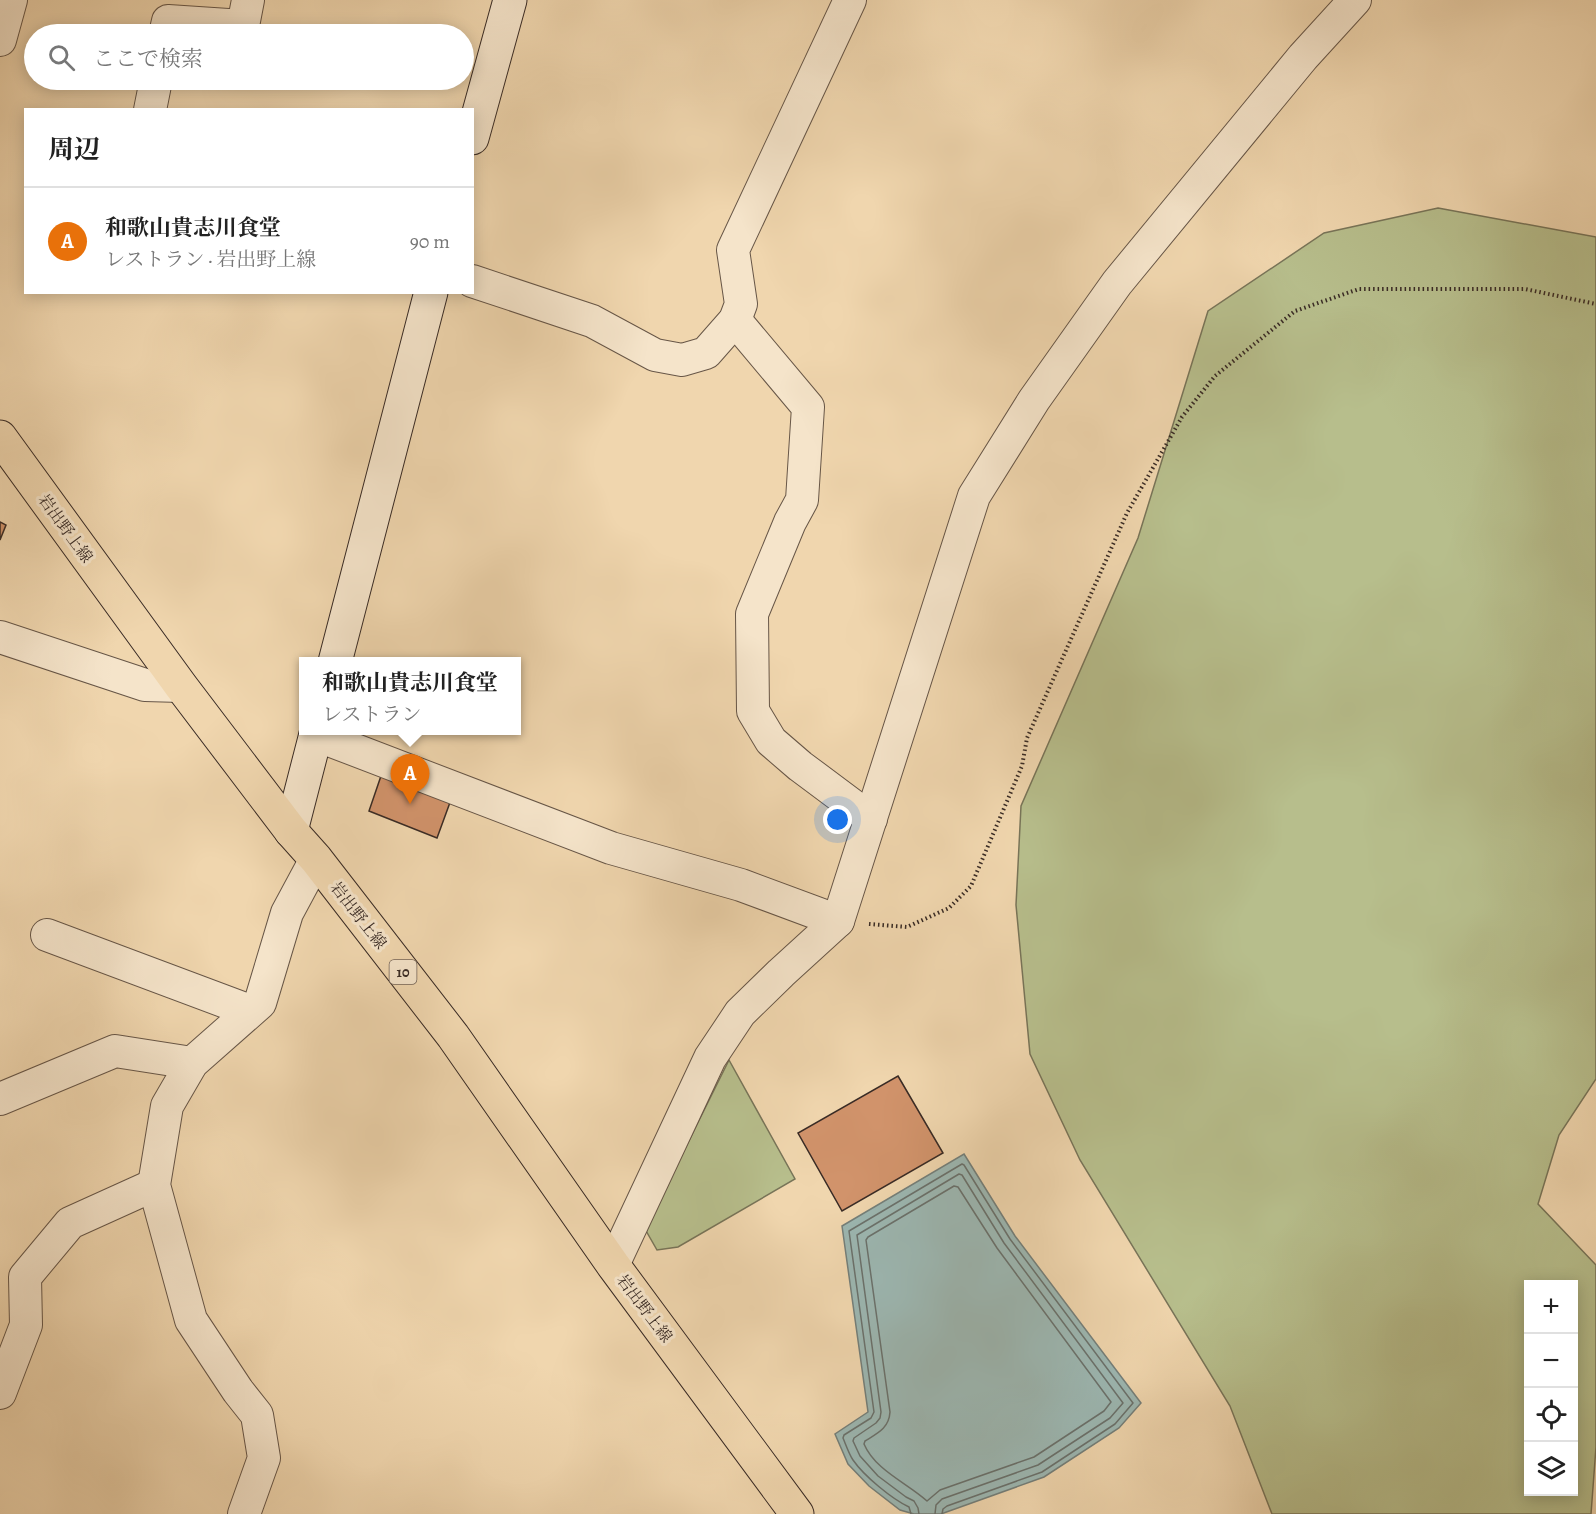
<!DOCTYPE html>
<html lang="ja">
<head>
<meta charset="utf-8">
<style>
	:root { --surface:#fff; --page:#f2f2f2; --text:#222; --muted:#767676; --line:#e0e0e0; --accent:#8f2418 }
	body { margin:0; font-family:Alegreya,"Noto Serif JP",serif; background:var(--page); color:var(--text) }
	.controls { position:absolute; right:18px; bottom:18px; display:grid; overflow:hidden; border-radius:0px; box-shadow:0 3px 15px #0003 }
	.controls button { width:54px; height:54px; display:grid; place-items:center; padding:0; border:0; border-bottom:2px solid var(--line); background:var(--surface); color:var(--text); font:30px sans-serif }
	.you { position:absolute; left:838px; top:820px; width:21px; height:21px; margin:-15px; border:4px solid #fff; border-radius:50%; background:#1a73e8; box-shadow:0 0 0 9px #1a73e833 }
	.badge { display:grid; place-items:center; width:39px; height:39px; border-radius:50%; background:var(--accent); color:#fff; font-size:20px; font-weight:700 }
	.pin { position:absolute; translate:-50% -50px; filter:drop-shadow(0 2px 3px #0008) }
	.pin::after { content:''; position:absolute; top:32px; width:21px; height:18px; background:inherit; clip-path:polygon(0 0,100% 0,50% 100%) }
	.popup { position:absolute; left:299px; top:657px; width:222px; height:78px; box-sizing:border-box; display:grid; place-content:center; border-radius:0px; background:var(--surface); filter:drop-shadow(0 2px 4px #0005); font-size:20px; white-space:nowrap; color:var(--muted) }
	.popup b { font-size:22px; color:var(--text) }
	.popup::after { content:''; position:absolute; left:50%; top:100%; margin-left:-12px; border:12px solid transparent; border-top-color:var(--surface) }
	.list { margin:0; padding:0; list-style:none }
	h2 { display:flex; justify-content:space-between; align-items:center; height:78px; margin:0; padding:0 24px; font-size:26px }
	h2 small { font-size:20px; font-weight:400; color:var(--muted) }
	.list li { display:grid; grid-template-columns:39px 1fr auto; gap:18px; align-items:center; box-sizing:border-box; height:108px; padding:0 24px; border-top:2px solid var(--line) }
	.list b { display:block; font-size:22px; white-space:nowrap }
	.list p { margin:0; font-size:20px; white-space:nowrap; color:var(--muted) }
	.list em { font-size:20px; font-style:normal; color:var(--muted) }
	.icon { flex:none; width:33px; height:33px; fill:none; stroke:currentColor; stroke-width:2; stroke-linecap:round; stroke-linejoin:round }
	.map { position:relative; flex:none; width:1596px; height:1514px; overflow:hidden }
	.search { position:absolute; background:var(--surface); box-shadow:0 3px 15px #0003; left:24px; top:24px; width:450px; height:66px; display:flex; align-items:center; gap:15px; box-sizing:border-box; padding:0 21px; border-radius:33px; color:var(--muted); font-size:22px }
	.panel { position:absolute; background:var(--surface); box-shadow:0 3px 15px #0003; left:24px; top:108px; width:450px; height:186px; border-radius:0px }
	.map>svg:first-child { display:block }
</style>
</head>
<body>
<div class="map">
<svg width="1596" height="1514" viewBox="0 0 1596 1514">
	<rect width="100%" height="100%" fill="#f0d6ae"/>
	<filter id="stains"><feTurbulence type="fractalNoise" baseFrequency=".00333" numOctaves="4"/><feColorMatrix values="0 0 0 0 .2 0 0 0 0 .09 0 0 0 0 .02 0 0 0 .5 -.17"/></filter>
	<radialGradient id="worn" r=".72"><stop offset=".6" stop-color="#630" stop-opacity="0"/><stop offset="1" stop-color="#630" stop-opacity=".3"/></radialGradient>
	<!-- green -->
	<g fill="#b7be8c" stroke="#787458" stroke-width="1.5" fill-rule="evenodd">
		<path d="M1438,208L1596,237V1079L1559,1135L1538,1204L1596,1265V1447L1591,1514H1272L1230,1406L1080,1160L1030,1054L1016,905L1021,806L1138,538L1208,311L1324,233ZM1528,1284H1574V1492H1528Z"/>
		<polygon points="729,1060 795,1179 678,1247 657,1250 645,1229"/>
	</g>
	<!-- water -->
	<polygon fill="#9cb7b2" stroke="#747f7a" stroke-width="1.5" points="964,1154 1015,1236 1141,1403 1119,1428 1044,1477 941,1514 914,1514 900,1510 869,1486 848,1464 835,1434 868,1412 842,1226"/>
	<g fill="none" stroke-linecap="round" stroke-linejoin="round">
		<!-- shore -->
		<g stroke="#6a716c" stroke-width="1.5">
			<path d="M954,1186L958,1187L997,1248L1111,1402L1104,1411L1034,1457L940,1490L927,1501C907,1483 875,1470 864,1444L865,1441C878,1433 889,1428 890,1412L866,1240L868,1237Z"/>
			<path d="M911,1514L909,1507C892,1499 864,1476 853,1460C849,1454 846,1445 843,1438L844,1435L871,1418L874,1412L849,1231L962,1164L964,1165L1010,1239L1133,1403L1115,1424L1042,1472L947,1506L943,1509L942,1514"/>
			<polyline points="919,1514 918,1508 914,1501 906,1497 878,1476 860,1456 853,1441 854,1438 876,1423 880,1418 881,1412 857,1235 959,1174 962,1175 1004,1243 1123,1403 1110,1418 1038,1465 942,1499 936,1505 935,1514"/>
		</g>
	</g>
	<!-- building -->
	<g fill="#d1936b" stroke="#392b25" stroke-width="1.5">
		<polygon points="0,522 6,525 0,540"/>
		<polygon points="382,773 452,797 437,838 369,811"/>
		<polygon points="898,1076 943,1153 842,1211 798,1133"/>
	</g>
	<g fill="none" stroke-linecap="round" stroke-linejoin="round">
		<defs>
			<g id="street">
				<polyline points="165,34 168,21 243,26 248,0"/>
				<polyline points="0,40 11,0"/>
				<polyline points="150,110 156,80"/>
				<polyline points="472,281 592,321 655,355 682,360 706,353 735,320 741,304 733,250 850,0"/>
				<polyline points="735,320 808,407 802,500 790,522 752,614 753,711 771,741 800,766 871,819"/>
				<polyline points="0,637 145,685 181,686"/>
				<polyline points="316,735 611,848 741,885 838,921"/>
				<polyline points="47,935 250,1011"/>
				<polyline points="0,1099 115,1051 192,1063"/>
				<polyline points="613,1265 710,1058 740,1013 781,973 838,921 974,496 1034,400 1117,283 1303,57 1355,0"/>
				<polyline points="0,1393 26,1325 25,1277 70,1223 154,1185"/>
				<polyline points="244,1514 264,1458 257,1415 238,1391 191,1320 154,1185 167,1106 192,1063 260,1003 287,913 316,859"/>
			</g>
			<g id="secondary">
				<polyline points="472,138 510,0"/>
				<polyline points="335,662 431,292"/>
				<polyline points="291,831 317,730"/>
			</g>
			<polyline id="primary" points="0,437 181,686 291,831 316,859 453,1036 613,1265 797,1514"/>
		</defs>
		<!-- street casing -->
		<use href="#street" stroke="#675647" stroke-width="34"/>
		<!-- secondary casing -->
		<use href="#secondary" stroke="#392b25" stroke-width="35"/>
		<!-- primary casing -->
		<use href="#primary" stroke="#392b25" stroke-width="35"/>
		<!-- path -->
		<polyline stroke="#392b25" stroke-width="4" stroke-dasharray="1.5 3" stroke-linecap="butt" points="869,924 907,927 949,908 971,886 1022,766 1027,738 1127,513 1182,417 1215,376 1295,311 1359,289 1525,289 1596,304"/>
		<!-- street -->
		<use href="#street" stroke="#f5e4ca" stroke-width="32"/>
		<!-- secondary -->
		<use href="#secondary" stroke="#f5e4ca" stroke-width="33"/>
		<!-- primary -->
		<use href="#primary" stroke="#f0d6ae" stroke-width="33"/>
	</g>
	<g text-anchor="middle" stroke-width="6" stroke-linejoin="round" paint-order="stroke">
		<!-- shield labels -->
		<rect fill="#f5e4ca" stroke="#716256" stroke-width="1.5" x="389.5" y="960" width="27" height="24" rx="4.5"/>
		<g font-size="15" font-weight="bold" fill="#392b25">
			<text x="403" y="977">10</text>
		</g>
		<!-- street labels -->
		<g font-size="16" fill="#392b25" stroke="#f5e4ca">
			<text transform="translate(66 528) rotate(54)" y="6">岩出野上線</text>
			<text transform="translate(359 915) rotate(52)" y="6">岩出野上線</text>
			<text transform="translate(645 1308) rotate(53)" y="6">岩出野上線</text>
		</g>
	</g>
	<rect width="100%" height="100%" filter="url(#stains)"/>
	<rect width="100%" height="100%" fill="url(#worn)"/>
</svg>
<div class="controls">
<button>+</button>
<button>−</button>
<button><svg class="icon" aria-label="locate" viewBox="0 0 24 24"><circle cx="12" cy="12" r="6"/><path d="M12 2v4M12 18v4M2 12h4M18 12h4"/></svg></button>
<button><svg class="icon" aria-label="layers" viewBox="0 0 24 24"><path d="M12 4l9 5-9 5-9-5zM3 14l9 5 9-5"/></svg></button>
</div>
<div class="you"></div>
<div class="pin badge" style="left:410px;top:804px;background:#e8710a">A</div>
<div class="popup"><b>和歌山貴志川食堂</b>レストラン</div>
<div class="search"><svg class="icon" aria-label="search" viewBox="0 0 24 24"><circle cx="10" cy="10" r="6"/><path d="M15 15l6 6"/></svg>ここで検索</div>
<section class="panel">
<h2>周辺<small></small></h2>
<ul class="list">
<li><span class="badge" style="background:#e8710a">A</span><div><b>和歌山貴志川食堂</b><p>レストラン · 岩出野上線</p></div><em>90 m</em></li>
</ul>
</section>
</div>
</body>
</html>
